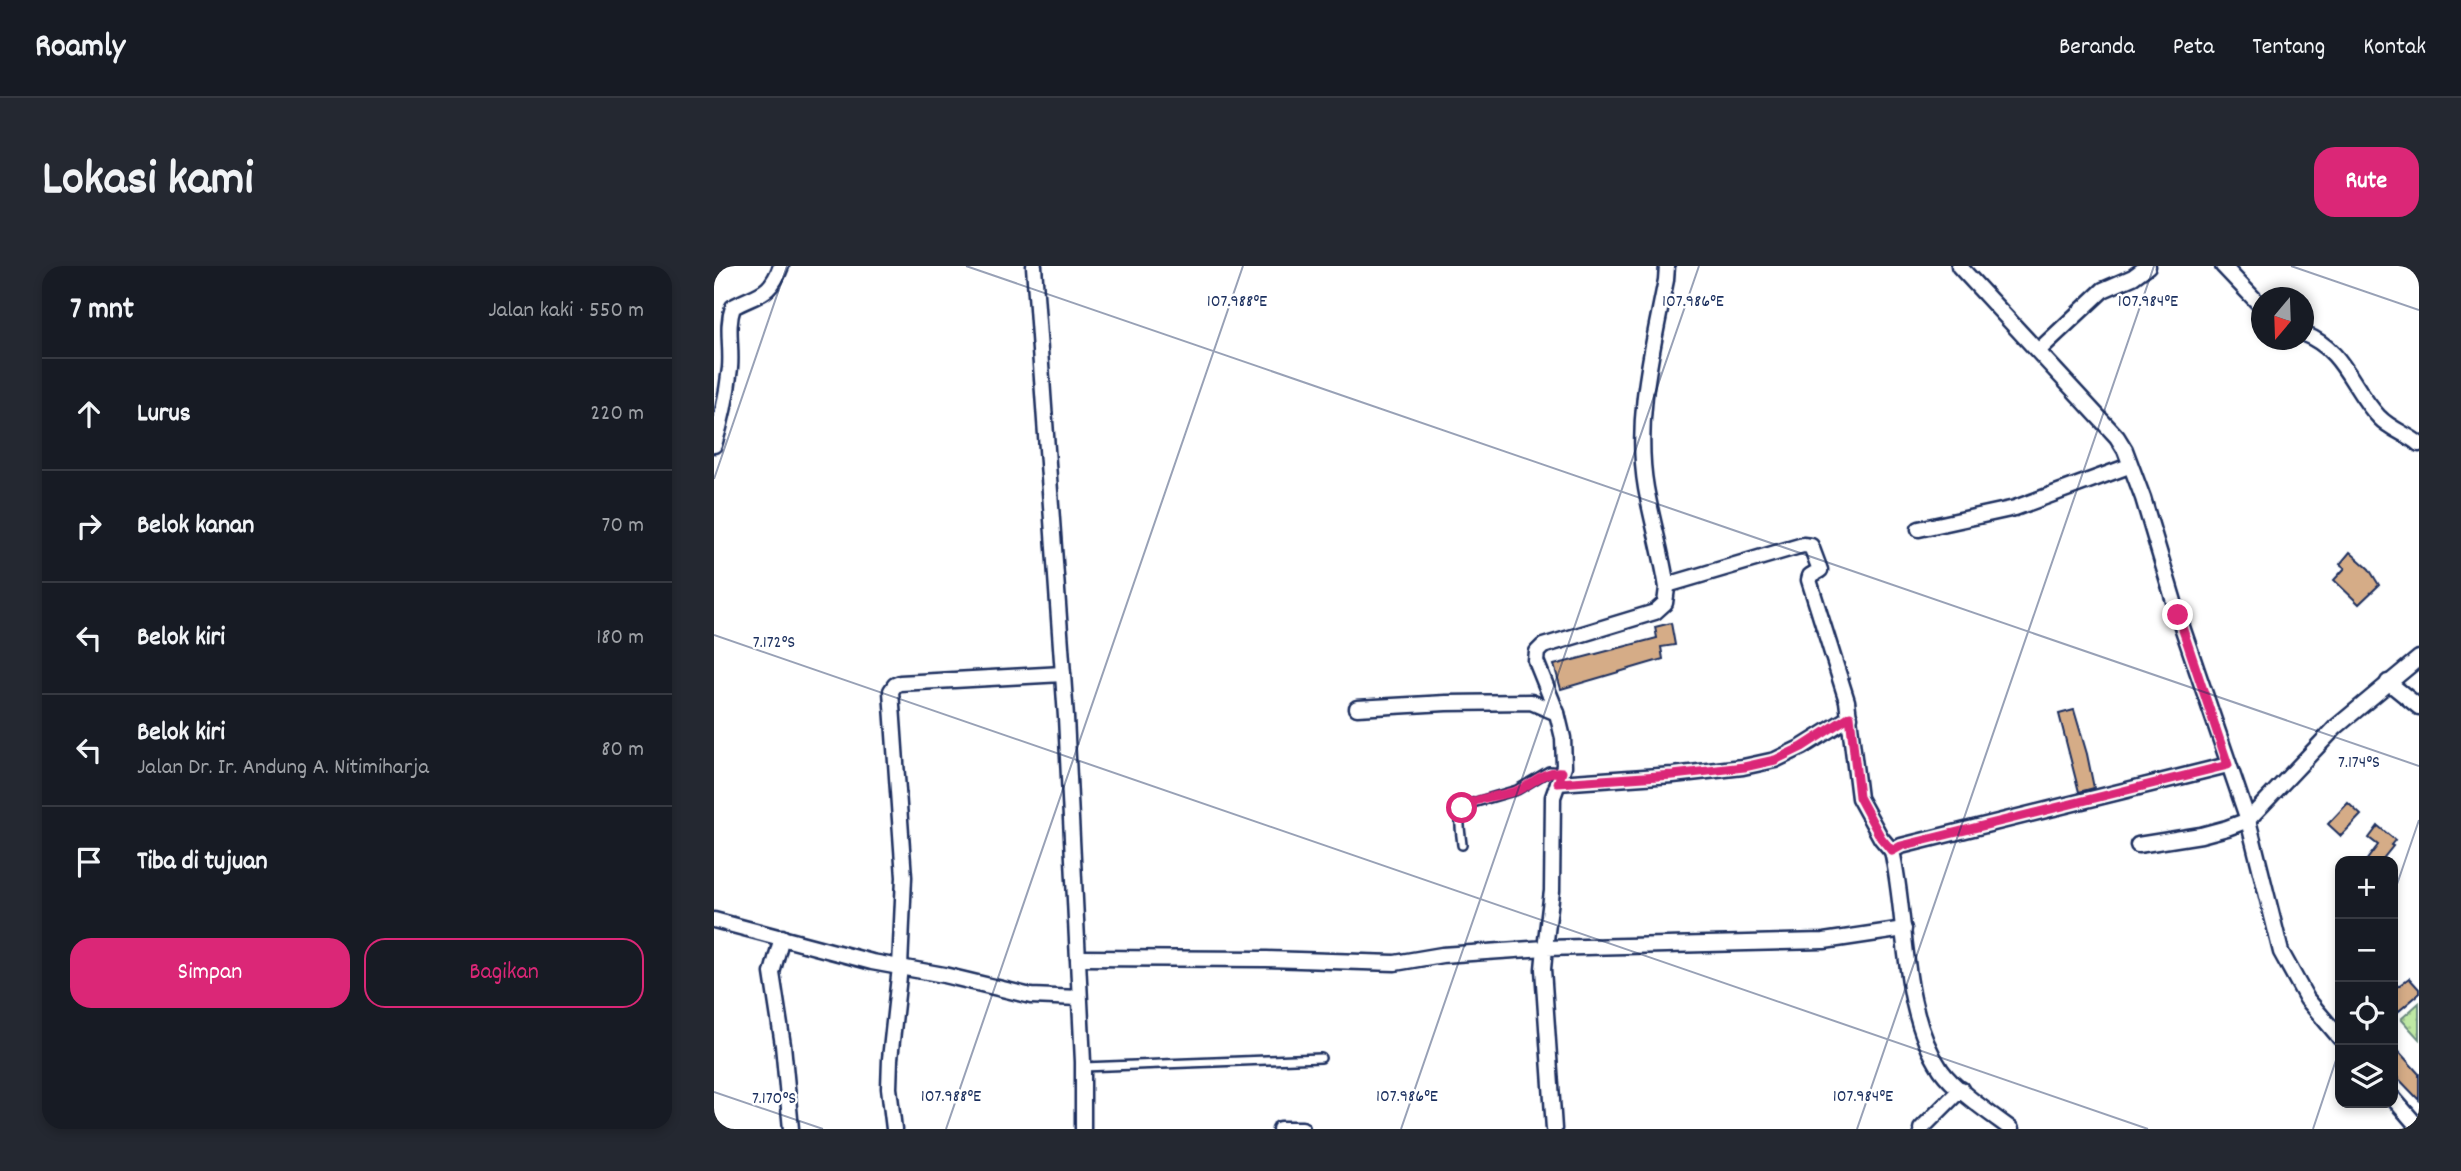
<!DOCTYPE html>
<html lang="id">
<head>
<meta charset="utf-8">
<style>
	:root { --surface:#171b24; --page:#242831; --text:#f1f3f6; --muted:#9ea1a6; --line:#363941; --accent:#db2777 }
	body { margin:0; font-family:Dekko,sans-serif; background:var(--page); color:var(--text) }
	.controls { position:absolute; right:21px; bottom:21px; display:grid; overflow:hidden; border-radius:14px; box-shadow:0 4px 10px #0003 }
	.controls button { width:63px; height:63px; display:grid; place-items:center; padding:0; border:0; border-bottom:2px solid var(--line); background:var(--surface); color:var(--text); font:35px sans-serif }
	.compass { position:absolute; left:1537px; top:21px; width:63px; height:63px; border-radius:50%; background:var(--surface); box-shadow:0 4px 10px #0003; rotate:199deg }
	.stop { position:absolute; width:21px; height:21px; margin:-16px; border:5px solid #db2777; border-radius:50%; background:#fff }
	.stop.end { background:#db2777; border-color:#fff; box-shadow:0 2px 7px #0008 }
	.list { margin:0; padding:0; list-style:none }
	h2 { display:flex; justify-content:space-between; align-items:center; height:91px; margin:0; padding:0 28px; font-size:30px }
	h2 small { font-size:23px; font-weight:400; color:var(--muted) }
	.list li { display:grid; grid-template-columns:46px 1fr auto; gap:21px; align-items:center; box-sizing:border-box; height:112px; padding:0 28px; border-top:2px solid var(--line) }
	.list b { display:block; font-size:26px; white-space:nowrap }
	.list p { margin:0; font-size:23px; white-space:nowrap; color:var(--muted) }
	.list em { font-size:23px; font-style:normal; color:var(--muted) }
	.actions { display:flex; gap:14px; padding:21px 28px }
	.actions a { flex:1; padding:16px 0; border:2px solid var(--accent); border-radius:21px; text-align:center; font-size:24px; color:var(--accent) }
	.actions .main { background:var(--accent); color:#fff }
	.icon { flex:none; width:38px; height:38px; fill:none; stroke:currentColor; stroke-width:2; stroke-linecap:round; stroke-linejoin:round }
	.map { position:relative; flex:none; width:1705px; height:863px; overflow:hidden; border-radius:21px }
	header { display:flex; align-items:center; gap:42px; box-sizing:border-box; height:98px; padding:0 35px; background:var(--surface); border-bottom:2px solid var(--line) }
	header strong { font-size:33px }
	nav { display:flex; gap:38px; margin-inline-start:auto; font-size:24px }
	.intro { display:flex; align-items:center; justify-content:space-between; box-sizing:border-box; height:168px; padding:0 42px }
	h1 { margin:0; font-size:49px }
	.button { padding:18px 32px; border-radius:21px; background:var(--accent); color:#fff; font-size:24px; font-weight:700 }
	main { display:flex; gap:42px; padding:0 42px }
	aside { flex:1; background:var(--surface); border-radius:21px; box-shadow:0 4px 10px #0003 }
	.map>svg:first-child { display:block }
</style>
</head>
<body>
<header>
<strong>Roamly</strong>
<nav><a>Beranda</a><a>Peta</a><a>Tentang</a><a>Kontak</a></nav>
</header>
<div class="intro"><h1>Lokasi kami</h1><a class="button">Rute</a></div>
<main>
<aside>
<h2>7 mnt<small>Jalan kaki · 550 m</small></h2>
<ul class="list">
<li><svg class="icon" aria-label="ahead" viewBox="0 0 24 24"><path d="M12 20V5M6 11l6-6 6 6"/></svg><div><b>Lurus</b></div><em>220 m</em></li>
<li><svg class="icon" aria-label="right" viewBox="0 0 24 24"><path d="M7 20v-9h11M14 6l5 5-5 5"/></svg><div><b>Belok kanan</b></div><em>70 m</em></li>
<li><svg class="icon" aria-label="left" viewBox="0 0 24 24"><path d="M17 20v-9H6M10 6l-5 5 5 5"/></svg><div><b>Belok kiri</b></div><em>180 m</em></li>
<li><svg class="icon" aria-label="left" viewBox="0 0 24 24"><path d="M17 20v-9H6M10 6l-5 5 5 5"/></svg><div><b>Belok kiri</b><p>Jalan Dr. Ir. Andung A. Nitimiharja</p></div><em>80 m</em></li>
<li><svg class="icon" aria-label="arrive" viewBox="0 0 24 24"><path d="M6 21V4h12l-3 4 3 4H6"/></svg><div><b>Tiba di tujuan</b></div></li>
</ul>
<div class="actions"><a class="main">Simpan</a><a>Bagikan</a></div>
</aside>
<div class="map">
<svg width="1705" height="863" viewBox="0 0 1705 863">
	<defs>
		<pattern id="grass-dots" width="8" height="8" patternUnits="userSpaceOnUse" patternTransform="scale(1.75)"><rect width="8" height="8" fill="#bee8a4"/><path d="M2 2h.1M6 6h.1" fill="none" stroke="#a3c790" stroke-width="1.8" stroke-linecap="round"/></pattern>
	</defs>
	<rect width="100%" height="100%" fill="#fff"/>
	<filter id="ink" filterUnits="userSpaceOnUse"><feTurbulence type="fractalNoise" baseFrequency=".0143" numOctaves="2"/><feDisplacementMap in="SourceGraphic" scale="14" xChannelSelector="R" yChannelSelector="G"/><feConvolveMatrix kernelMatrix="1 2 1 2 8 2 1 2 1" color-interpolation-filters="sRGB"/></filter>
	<g filter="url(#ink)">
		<!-- grass -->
		<polygon fill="url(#grass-dots)" stroke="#6c8c81" stroke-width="2" points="1705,737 1705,773 1687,753"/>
		<!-- building -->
		<g fill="#d5ac87" stroke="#1b2f5e" stroke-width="2">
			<polygon points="1636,286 1655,303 1665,319 1645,338 1620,314 1631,302 1626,298"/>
			<polygon points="957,357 961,379 947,381 949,393 847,423 840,399 943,372 941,361"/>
			<polygon points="1360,444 1373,488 1380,522 1365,526 1345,448"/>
			<polygon points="1634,537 1647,549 1627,570 1614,558"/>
			<polygon points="1664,560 1681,574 1677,579 1679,580 1667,595 1652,595 1664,579 1655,572"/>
			<polygon points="1695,712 1705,723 1705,728 1679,750 1679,724"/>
			<polygon points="1679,779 1705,808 1705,834 1679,807"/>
		</g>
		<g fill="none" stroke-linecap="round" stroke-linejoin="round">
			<defs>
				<g id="lane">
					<path d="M748,579C747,566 742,549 752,539L803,524L835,505L847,506"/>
					<polyline points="369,801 607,792"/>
				</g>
				<g id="street">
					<polyline points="320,0 352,451 369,796 369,863"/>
					<polyline points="1245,0 1403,171 1411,184 1429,232 1464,349 1534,554 1567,686 1593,733 1626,772"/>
					<polyline points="1509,0 1548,41"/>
					<path d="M1590,68C1631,84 1637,122 1665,151C1676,163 1693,168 1705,178"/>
					<polyline points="1324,85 1389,24 1419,11 1434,0"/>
					<path d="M0,179C8,154 13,128 16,102C18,80 12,61 19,41C45,27 56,30 67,0"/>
					<polyline points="1205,263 1301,242 1415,200"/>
					<polyline points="953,319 1089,279 1097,280 1106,304 1096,310 1095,314 1133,435 1145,532 1167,572 1178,585"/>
					<polyline points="1674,416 1705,441"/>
					<polyline points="643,442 732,437 817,436 843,447"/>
					<polyline points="844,517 959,509 1029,501 1061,494 1088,481 1136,451"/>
					<polyline points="1424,579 1487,569 1513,562 1534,554 1622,461 1705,392"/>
					<polyline points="0,654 158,696 230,709 317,730 365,732"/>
					<polyline points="68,671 58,707 69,779 77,863"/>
					<path d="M364,692L553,693L681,697L728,689L831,682L838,625L839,531L850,500L849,472L843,447L822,395L823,386L829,380L941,346L951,337L953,322C948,288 938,255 932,222C920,153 939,81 952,14L953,0"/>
					<polyline points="1679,832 1705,862"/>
					<polyline points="180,863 175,822 176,793 186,701 190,611 177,425 181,419 186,417 349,408"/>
					<polyline points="566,863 588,863"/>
					<polyline points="840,863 829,703 831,682 1110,675 1190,663"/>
					<polyline points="1207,863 1247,823"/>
					<path d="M1297,863C1277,848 1241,824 1227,804C1186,743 1194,655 1178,585L1187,580L1514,499"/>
				</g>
			</defs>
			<!-- lane casing -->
			<use href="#lane" stroke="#1b2f5e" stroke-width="12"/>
			<!-- street casing -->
			<use href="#street" stroke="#1b2f5e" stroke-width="19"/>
			<!-- lane -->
			<use href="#lane" stroke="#fff" stroke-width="7"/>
			<!-- street -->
			<use href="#street" stroke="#fff" stroke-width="14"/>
		</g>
	</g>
	<g fill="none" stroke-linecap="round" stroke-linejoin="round" filter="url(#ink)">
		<!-- route -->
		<path stroke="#db2777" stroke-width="9" d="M748,542C764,530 784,531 802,525C819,518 829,504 848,506L844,517L959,509L1030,501L1061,494L1088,481L1136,450L1145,531L1167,572L1178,585L1187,580L1514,499L1464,349"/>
	</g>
	<!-- ticks -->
	<path fill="none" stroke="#1b2f5e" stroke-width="2" stroke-opacity="0.45" d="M252,0L1705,500M1577,0L1705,44M0,213L73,0M0,369L1434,863M1679,630L1705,554M0,826L109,863M232,863L529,0M687,863L985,0M1143,863L1440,0M1599,863L1626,782"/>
	<g font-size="18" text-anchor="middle" fill="#1b2f5e" stroke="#fff" stroke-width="5" stroke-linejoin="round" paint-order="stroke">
		<text x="523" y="40">107.988°E</text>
		<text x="979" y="40">107.986°E</text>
		<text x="1434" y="40">107.984°E</text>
		<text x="60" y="381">7.172°S</text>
		<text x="1645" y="501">7.174°S</text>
		<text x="237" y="835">107.988°E</text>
		<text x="693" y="835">107.986°E</text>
		<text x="1149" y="835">107.984°E</text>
		<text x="60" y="837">7.170°S</text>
	</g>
</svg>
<div class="controls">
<button>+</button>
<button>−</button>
<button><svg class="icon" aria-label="locate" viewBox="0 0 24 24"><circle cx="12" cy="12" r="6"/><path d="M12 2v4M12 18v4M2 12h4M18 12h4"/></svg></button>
<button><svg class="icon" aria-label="layers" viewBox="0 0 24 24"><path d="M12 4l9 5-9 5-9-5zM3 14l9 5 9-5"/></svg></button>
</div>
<svg class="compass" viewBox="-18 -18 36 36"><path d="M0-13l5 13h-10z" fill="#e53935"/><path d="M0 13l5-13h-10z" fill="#9ea1a6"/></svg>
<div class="stop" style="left:748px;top:542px"></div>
<div class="stop end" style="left:1464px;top:349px"></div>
</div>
</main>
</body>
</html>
